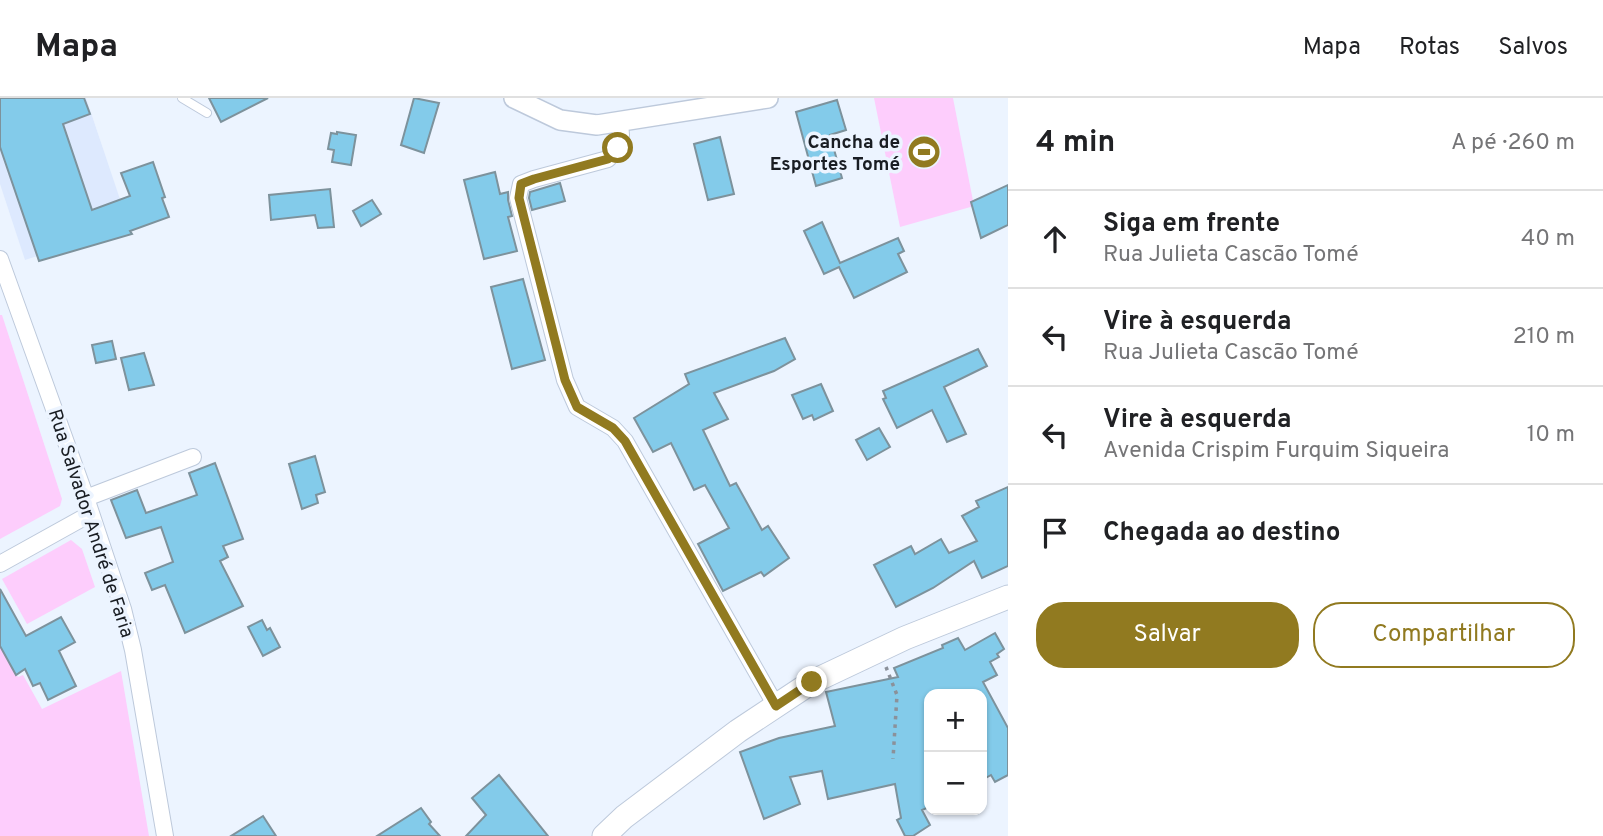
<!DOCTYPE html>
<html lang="pt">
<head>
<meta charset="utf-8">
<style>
	:root { --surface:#fff; --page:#f6f6f6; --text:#202124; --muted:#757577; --line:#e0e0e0; --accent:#917a20 }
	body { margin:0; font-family:Overpass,sans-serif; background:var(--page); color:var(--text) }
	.controls { position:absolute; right:21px; bottom:21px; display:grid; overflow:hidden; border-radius:14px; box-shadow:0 2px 5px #0004 }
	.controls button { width:63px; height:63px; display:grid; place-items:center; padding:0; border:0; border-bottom:2px solid var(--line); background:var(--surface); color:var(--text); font:35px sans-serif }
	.stop { position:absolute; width:21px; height:21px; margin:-16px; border:5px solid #917a20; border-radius:50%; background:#fff }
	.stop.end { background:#917a20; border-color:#fff; box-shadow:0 2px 7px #0008 }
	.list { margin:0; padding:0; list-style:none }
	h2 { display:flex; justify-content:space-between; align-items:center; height:91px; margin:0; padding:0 28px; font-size:30px }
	h2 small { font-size:23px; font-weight:400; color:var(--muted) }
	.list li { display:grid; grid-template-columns:46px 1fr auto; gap:21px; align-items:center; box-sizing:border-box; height:98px; padding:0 28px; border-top:2px solid var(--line) }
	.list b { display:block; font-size:26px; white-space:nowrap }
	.list p { margin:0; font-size:23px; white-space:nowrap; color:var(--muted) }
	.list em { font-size:23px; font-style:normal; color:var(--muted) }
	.actions { display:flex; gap:14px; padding:21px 28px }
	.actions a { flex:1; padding:16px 0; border:2px solid var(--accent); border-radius:28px; text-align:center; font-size:24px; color:var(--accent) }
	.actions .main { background:var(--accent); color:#fff }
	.icon { flex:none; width:38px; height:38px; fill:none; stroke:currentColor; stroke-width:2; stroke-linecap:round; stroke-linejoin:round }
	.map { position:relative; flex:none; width:1008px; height:738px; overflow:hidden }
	header { display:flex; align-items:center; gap:42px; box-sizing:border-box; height:98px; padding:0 35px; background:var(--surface); border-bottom:2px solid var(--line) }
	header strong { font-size:33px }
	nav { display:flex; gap:38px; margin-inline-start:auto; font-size:24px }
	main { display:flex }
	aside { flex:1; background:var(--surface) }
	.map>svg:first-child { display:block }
</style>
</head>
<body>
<header>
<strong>Mapa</strong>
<nav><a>Mapa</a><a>Rotas</a><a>Salvos</a></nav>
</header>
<main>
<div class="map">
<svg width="1008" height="738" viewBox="0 0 1008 738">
	<rect width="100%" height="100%" fill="#ecf4ff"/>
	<!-- built -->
	<polygon fill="#dde9fe" points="68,0 86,0 129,128 25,162 0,86 0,22"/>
	<!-- green -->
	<g fill="#fdcdfc">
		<polygon points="874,0 953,0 974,108 900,129"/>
		<polygon points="0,217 2,217 62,401 60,408 0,441"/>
		<polygon points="71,442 82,451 95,489 27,526 2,481"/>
		<polygon points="0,548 18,579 23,577 42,611 121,573 149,738 0,738"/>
	</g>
	<!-- building -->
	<g fill="#83cbea" stroke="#7d929c" stroke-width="2">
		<polygon points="0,0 84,0 90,16 63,26 92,112 130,98 121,75 153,64 165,99 162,100 169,119 130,133 132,136 39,163 0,49"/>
		<polygon points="209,0 268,0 221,24"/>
		<polygon points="414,0 439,5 424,55 401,47"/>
		<polygon points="837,2 846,32 830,37 842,80 816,88 796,14"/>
		<polygon points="337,34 356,37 351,67 332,64 334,52 328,51 331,35 337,36"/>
		<polygon points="720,39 734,96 708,102 694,46"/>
		<polygon points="495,74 500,96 508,94 508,102 512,118 508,119 517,153 484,161 464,82"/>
		<polygon points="560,85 565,103 532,112 529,100 530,94"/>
		<polygon points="1008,87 1008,127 981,140 971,104"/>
		<polygon points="330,91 334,129 318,130 315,117 271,122 269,97"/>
		<polygon points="372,102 381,116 361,128 353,113"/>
		<polygon points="822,124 840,165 898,140 904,153 898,156 907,174 854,200 839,169 824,176 804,133"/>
		<polygon points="523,181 545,262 512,271 491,189"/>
		<polygon points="785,240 795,261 774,273 714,295 728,321 703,332 730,388 736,385 762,432 768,428 789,460 764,478 761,474 723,493 698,446 729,430 705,387 694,392 671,345 653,354 634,320 689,286 685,276"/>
		<polygon points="112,243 116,261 96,265 92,247"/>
		<polygon points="978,251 987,268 944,289 966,336 947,344 932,312 897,330 883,301 886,300 883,293"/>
		<polygon points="144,255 154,287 129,292 121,260"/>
		<polygon points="821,286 833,313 814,322 812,317 803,321 792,297"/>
		<polygon points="879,330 890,349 867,362 856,342"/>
		<polygon points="315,358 325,394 316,397 318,405 302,411 289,366"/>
		<polygon points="215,365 243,441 223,448 228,459 220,463 243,508 185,535 165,487 152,492 145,475 173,464 161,429 126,440 111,402 137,392 146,415 197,397 189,375"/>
		<polygon points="1008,389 1008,468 982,480 974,463 933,490 896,509 874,467 911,448 915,456 941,441 949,455 977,443 962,418 979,409 976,403"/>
		<polygon points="0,491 26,538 61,519 75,544 59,553 76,588 48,602 40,585 33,588 25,571 16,577 0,548"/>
		<polygon points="262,522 267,532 270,530 280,549 263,558 248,529"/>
		<polygon points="995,535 1004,551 997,556 999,559 990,564 997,577 983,584 1008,630 1008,677 995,684 991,677 982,682 982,596 929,596 929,709 922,712 930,727 913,738 905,738 897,722 901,720 895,686 828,701 822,673 790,679 800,706 764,721 740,654 779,640 835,628 826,594 898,579 894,570 943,550 942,547 958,540 965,552"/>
		<polygon points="499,677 548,738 466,738 486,717 472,700"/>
		<polygon points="421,710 431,724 429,726 440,738 377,738"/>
		<polygon points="263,718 276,738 231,738"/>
	</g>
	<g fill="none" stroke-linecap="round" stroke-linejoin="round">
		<defs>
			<polyline id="service" points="182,0 207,15"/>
			<g id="minor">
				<polyline points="620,25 621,37 618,49 608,61 534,81 521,86 518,100 565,282 577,309 613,330 625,343 776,608"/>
				<polyline points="0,161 86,400 123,511 133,552 165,738"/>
				<polyline points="86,400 193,359"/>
				<polyline points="0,466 90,416"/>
			</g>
			<polyline id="tertiary" points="514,0 560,22 597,27 768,0"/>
			<polyline id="secondary" points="604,738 624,719 738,633 812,584 905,540 1008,499"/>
		</defs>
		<!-- service casing -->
		<use href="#service" stroke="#bdc9db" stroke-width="10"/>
		<!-- minor casing -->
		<use href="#minor" stroke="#bdc9db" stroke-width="18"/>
		<!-- tertiary casing -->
		<use href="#tertiary" stroke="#bdc9db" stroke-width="22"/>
		<!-- secondary casing -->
		<use href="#secondary" stroke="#bdc9db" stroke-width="25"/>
		<!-- path -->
		<polyline stroke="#8b919a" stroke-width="3.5" stroke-dasharray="3.5 5" stroke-linecap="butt" points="886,569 897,597 893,661"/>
		<!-- service -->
		<use href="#service" stroke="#fff" stroke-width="8"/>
		<!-- minor -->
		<use href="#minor" stroke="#fff" stroke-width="16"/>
		<!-- tertiary -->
		<use href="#tertiary" stroke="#fff" stroke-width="19"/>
		<!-- secondary -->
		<use href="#secondary" stroke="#fff" stroke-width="23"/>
	</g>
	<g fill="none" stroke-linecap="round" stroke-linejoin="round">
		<!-- route -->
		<polyline stroke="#917a20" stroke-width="9" points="618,50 608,61 534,81 521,86 519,100 565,282 577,309 613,330 625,343 776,608 812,584"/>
	</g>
	<!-- icons -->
	<defs>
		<symbol id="stadium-disc" viewBox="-11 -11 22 22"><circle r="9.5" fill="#917a20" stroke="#ecf4ff"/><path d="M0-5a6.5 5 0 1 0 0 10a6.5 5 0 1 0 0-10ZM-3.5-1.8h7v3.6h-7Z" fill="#fff"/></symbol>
	</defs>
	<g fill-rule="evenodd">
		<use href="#stadium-disc" x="905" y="35" width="38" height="38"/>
	</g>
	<g text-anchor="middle" stroke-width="7" stroke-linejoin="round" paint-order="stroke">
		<!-- poi labels -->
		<g font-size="19" font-weight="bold" fill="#191d23" stroke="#ecf4ff" text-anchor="end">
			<text x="900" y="50">Cancha de<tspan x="900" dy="22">Esportes Tomé</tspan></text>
		</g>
		<!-- street labels -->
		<g font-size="19" fill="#191d23" stroke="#ecf4ff">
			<text transform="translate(92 425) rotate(72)" y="7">Rua Salvador André de Faria</text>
		</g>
	</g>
</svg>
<div class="controls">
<button>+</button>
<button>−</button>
</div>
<div class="stop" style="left:618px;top:50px"></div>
<div class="stop end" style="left:812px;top:584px"></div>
</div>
<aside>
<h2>4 min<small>A pé · 260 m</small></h2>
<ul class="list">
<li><svg class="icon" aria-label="ahead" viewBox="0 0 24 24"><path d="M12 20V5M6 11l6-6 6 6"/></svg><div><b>Siga em frente</b><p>Rua Julieta Cascão Tomé</p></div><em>40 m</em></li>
<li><svg class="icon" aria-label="left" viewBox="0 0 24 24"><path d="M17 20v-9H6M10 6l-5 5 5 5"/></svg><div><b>Vire à esquerda</b><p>Rua Julieta Cascão Tomé</p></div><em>210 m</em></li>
<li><svg class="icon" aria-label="left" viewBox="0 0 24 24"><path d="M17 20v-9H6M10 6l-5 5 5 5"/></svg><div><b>Vire à esquerda</b><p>Avenida Crispim Furquim Siqueira</p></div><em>10 m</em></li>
<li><svg class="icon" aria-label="arrive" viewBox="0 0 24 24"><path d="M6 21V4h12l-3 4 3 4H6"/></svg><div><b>Chegada ao destino</b></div></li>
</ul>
<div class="actions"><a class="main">Salvar</a><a>Compartilhar</a></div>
</aside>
</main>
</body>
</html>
